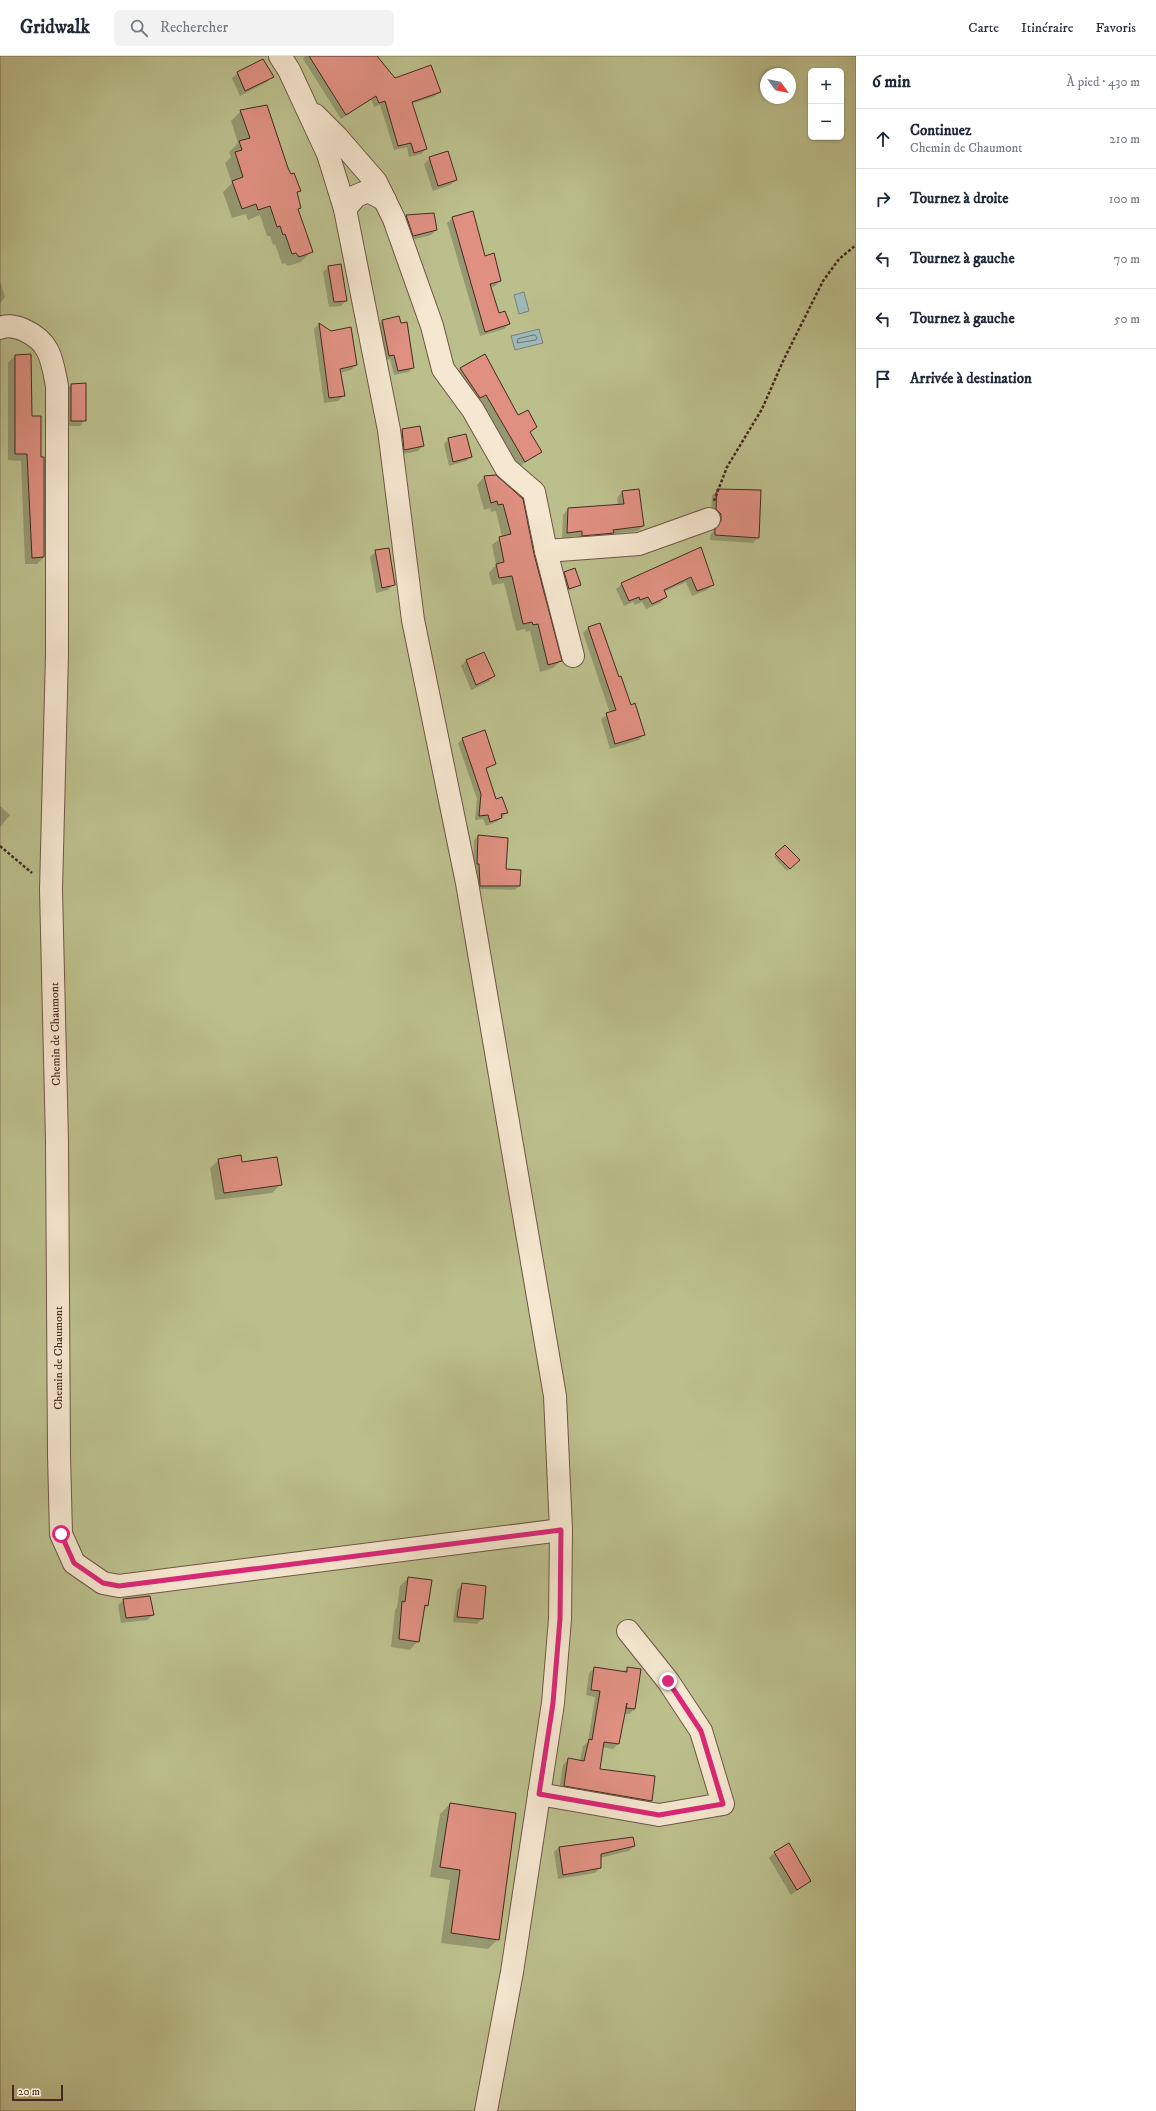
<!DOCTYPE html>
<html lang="fr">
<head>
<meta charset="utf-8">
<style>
	:root { --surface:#fff; --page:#f2f2f3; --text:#1f2937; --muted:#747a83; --line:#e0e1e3 }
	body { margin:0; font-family:"IM FELL DW Pica",serif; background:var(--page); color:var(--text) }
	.controls { position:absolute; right:12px; top:12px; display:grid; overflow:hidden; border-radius:6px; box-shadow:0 1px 3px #0004 }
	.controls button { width:36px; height:36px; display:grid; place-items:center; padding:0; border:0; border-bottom:1px solid var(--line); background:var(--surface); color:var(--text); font:20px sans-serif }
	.compass { position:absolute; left:760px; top:12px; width:36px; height:36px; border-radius:50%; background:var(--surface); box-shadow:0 1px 3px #0004; rotate:123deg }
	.scale { position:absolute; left:12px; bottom:10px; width:51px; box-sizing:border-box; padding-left:4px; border:2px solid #442a20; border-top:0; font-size:11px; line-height:14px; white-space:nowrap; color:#442a20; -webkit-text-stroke:3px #f5e7d0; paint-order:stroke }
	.stop { position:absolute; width:12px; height:12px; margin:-9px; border:3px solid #db2777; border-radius:50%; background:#fff }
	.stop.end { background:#db2777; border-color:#fff; box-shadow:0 1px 4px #0008 }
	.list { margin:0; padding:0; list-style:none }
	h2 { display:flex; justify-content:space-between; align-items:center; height:52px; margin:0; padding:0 16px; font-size:17px }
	h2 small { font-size:13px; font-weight:400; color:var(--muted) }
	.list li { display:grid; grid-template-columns:26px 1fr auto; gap:12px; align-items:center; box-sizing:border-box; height:60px; padding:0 16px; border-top:1px solid var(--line) }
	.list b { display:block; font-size:15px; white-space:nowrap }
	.list p { margin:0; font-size:13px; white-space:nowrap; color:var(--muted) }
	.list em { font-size:13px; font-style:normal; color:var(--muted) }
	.icon { flex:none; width:22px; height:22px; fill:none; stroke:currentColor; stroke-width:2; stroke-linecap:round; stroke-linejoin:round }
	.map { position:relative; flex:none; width:856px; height:2055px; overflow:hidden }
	header { display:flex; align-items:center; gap:24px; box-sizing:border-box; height:56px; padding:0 20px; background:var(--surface); border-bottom:1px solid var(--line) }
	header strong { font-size:19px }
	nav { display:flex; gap:22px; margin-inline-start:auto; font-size:14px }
	.search { width:280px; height:36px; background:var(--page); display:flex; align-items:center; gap:10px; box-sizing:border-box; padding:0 14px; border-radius:6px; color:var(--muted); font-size:15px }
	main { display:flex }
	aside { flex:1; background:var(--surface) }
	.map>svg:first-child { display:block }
</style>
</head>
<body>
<header>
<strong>Gridwalk</strong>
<div class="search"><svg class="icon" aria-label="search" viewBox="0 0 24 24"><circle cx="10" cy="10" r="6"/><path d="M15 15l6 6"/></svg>Rechercher</div>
<nav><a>Carte</a><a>Itinéraire</a><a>Favoris</a></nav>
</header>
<main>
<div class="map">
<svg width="856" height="2055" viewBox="0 0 856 2055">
	<rect width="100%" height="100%" fill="#efdab6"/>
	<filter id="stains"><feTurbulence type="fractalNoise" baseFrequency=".005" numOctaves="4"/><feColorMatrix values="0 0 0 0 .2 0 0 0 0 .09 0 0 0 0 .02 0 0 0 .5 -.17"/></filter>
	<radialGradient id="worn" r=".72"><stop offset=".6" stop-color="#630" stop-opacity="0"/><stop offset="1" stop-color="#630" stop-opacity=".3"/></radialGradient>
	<!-- green -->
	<path fill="#bbbf8c" stroke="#807456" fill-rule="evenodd" d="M0,0H856V2055H0ZM811,15H841V81H811ZM766,18H790V42H766Z"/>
	<!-- water -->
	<g fill="#9cb9b7" stroke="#79807b">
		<polygon points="524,236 529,255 519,258 514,239"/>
		<polygon points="539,273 543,287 515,294 511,280"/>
	</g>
	<!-- shadow -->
	<g fill="#0003">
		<polygon points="305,0 376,0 394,24 440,35 435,40 412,48 426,93 421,98 409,101 407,91 394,94 380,49 374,51 371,43 341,63 303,3"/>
		<polygon points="238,17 272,21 267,26 240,40 232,22"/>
		<polygon points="241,55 288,112 300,135 297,137 300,151 298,154 311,196 301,206 288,210 285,207 282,208 275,188 273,189 270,180 267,180 260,159 248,164 246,158 232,162 223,136 232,127 225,107 231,101 229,96 238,87 231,65"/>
		<polygon points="430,102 456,124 450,129 433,135 424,108"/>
		<polygon points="433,159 436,174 431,179 408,185 401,165 406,160"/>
		<polygon points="453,162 500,225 495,230 490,232 498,258 509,268 504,273 480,280 447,167"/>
		<polygon points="328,211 346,245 341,250 329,251 323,216"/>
		<polygon points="0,225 5,241 0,247"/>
		<polygon points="382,265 400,268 413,311 409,316 394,319 390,303 385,304 378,269"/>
		<polygon points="319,268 330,276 356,309 351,314 340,317 344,340 338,345 324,347 314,273"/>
		<polygon points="15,300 31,361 44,501 37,508 25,508 21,405 8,404 8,306"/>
		<polygon points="485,300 518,360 536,371 529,377 540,395 519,411 480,344 474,347 455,319 460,313"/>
		<polygon points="71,329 85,364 80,370 66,370 66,334"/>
		<polygon points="402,374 423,390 418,395 399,399 397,379"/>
		<polygon points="449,383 471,401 466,405 449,410 444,388"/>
		<polygon points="495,420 533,498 561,605 553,612 540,616 530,575 526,576 525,573 516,575 504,527 492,529 489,517 496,509 492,489 502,481 496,455 491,456 490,452 484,454 477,429 484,421"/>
		<polygon points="718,434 758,481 753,487 710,484 710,480 716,471 716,464 711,459 712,439"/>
		<polygon points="622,436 643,470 638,475 611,478 607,482 577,485 577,480 562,482 563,459 568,453 618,450 617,442"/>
		<polygon points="700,493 713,528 707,534 692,540 686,526 664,536 666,541 660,547 646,553 642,546 635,549 633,546 624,550 616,533 622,528"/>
		<polygon points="376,495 394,528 388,534 376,537 370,501"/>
		<polygon points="565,517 580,529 566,535 562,519"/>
		<polygon points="600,568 618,622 644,678 639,684 610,693 601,663 610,657 583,577 588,572"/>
		<polygon points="484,597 494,620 488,626 471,634 461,610 466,605"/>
		<polygon points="463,683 495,708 485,714 495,745 507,757 496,766 486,770 483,763 475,764 477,743 458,687"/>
		<polygon points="0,750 10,759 0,771"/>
		<polygon points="478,780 519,830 515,834 477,833 473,812 474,784"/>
		<polygon points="785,790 798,804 787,815 774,801"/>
		<polygon points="219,1104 281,1128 272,1137 215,1144 210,1112"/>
		<polygon points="408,1522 427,1549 423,1554 418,1585 410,1594 391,1591 395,1554 397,1551 400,1530"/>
		<polygon points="462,1529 482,1563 477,1568 453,1566 457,1534"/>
		<polygon points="124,1544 153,1559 147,1564 121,1567 118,1549"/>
		<polygon points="595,1612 623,1616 628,1612 635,1653 629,1658 624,1658 618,1688 613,1693 602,1691 599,1714 651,1745 645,1750 559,1735 563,1709 569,1703 580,1705 583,1690 588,1686 595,1641 586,1639 589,1617"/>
		<polygon points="450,1748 498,1883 488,1893 441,1887 450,1824 430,1821 440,1758"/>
		<polygon points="634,1790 629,1795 600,1802 600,1812 595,1817 558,1823 554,1796 559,1791"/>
		<polygon points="774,1797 810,1825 791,1839 769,1802"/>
	</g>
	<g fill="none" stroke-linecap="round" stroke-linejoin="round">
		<!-- shore -->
		<polygon stroke="#70726c" stroke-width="1" points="535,279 537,282 536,284 517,287 518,283"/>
	</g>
	<!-- building -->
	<g fill="#df9081" stroke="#442a20">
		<polygon points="309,0 377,0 395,22 431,9 441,36 412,46 427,93 414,97 411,87 398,90 385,45 379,47 376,40 346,59"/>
		<polygon points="263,3 274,21 245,35 237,16"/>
		<polygon points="267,49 288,112 291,118 294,117 301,135 297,136 301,152 298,153 313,196 299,201 296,197 292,198 285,178 283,179 280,170 277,171 270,150 258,154 256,148 242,153 232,125 243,121 235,96 242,94 239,85 250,82 240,54"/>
		<polygon points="448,95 457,124 438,130 429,101"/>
		<polygon points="473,155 485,200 494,197 501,225 490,228 499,257 505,255 510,268 485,276 452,161"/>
		<polygon points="434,157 437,174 413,180 406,159"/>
		<polygon points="341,208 347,245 334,246 328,210"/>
		<polygon points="399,260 401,267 407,266 414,312 398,315 394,299 389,300 382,264"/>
		<polygon points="319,267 331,275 351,271 357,309 340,313 345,340 329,342"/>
		<polygon points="31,298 32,360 41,360 41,401 44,401 44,501 32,502 27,398 15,398 15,299"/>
		<polygon points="485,298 518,359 528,354 537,371 530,376 542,396 525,406 486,339 480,342 460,312"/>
		<polygon points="86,327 86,365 71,365 71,328"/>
		<polygon points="420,370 424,390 404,394 402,373"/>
		<polygon points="466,378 472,401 453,406 448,382"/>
		<polygon points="496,419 523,443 534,498 562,605 548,609 538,568 533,569 532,566 523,568 512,520 499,522 496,508 504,506 499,481 511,478 503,448 498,449 497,445 491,447 484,420"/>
		<polygon points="639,433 644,470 613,474 614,477 582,480 582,475 567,477 568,452 624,448 622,435"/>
		<polygon points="717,433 761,434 759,482 715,479 715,473 721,465 721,458 716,453"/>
		<polygon points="701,491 714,529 697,535 691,521 664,534 667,541 652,548 648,541 640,544 639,541 629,545 621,527"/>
		<polygon points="389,492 395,529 382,532 375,494"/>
		<polygon points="575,512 581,529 569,533 564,516"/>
		<polygon points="600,567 619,621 621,620 631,649 635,647 645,679 615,688 606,657 616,654 588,571"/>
		<polygon points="484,596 495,620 476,629 466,604"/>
		<polygon points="485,674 496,708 486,712 496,743 502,741 508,757 501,758 502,762 490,766 488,759 479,760 481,738 462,682"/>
		<polygon points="478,779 508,782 506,813 521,814 520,830 480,830 479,808 477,808"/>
		<polygon points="785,789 800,804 790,813 775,798"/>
		<polygon points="241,1099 242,1106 277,1101 282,1129 224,1137 218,1103"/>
		<polygon points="408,1521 432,1524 428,1550 425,1549 419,1586 399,1583 402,1545 405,1546"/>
		<polygon points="462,1527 486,1530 483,1563 457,1561"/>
		<polygon points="150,1540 154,1559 126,1562 123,1543"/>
		<polygon points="594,1611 627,1616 627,1611 641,1613 635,1653 626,1652 627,1647 619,1688 604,1686 600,1713 655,1720 652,1745 564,1730 568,1702 584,1705 589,1683 592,1684 600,1635 591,1634"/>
		<polygon points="450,1747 516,1757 499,1884 451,1877 460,1814 440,1811"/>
		<polygon points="633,1781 635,1790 601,1798 601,1812 563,1819 559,1791"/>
		<polygon points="789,1787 811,1825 797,1834 774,1796"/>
	</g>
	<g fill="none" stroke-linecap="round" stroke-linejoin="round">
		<defs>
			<g id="minor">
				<polyline points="280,0 289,14 328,98 345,153 389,374 413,564 467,827 555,1340 561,1474 560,1563 553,1647 512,1916 486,2055"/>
				<polyline points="315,59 337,81 376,126 394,163 432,270 443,313 473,354 506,412 534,436 546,495 573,600"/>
				<polyline points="345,153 356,140 368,135 385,144"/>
				<path d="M0,272C7,269 17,271 24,274C51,286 52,305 57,330V598L51,834L57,1085L59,1399L61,1478L74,1507L103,1527L119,1530L561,1474"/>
				<polyline points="546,495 639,488 709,463"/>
				<polyline points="539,1738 659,1759 723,1748 701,1675 668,1625 628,1575"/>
			</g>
		</defs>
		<!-- minor casing -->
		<use href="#minor" stroke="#6f5646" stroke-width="24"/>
		<!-- path -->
		<g stroke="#442a20" stroke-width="2.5" stroke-dasharray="3 2" stroke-linecap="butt">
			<polyline points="714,445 727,411 762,353 784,303 823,225 839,203 856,189"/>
			<polyline points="0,790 32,817"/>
		</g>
		<!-- minor -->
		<use href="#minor" stroke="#f5e7d0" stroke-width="22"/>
	</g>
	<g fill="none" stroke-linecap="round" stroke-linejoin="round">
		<!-- route -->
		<polyline stroke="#db2777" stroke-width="5" points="61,1478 74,1507 103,1527 119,1530 561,1474 560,1563 553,1647 539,1738 659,1759 723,1748 701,1675 668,1625"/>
	</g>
	<g text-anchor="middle" stroke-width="3" stroke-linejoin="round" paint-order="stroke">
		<!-- street labels -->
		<g font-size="12" fill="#442a20" stroke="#f5e7d0">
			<text transform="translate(55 978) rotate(-91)" y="4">Chemin de Chaumont</text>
			<text transform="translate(58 1302) rotate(-90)" y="4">Chemin de Chaumont</text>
		</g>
	</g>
	<rect width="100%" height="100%" filter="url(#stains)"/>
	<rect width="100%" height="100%" fill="url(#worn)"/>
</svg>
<div class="controls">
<button>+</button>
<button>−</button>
</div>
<svg class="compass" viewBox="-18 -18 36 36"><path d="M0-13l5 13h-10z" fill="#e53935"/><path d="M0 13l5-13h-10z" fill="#747a83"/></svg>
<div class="scale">20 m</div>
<div class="stop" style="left:61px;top:1478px"></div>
<div class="stop end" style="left:668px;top:1625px"></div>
</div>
<aside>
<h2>6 min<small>À pied · 430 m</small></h2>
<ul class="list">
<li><svg class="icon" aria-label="ahead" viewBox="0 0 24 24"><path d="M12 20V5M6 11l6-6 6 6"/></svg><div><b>Continuez</b><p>Chemin de Chaumont</p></div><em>210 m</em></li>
<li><svg class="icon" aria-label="right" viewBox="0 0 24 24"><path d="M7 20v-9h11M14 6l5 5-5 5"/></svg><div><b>Tournez à droite</b></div><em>100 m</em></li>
<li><svg class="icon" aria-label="left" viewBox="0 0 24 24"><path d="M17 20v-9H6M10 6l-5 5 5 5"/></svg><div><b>Tournez à gauche</b></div><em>70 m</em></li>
<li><svg class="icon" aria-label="left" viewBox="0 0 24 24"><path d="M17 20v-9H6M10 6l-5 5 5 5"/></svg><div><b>Tournez à gauche</b></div><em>50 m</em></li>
<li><svg class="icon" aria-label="arrive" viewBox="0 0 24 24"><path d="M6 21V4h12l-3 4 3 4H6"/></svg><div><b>Arrivée à destination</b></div></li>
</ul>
</aside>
</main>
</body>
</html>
